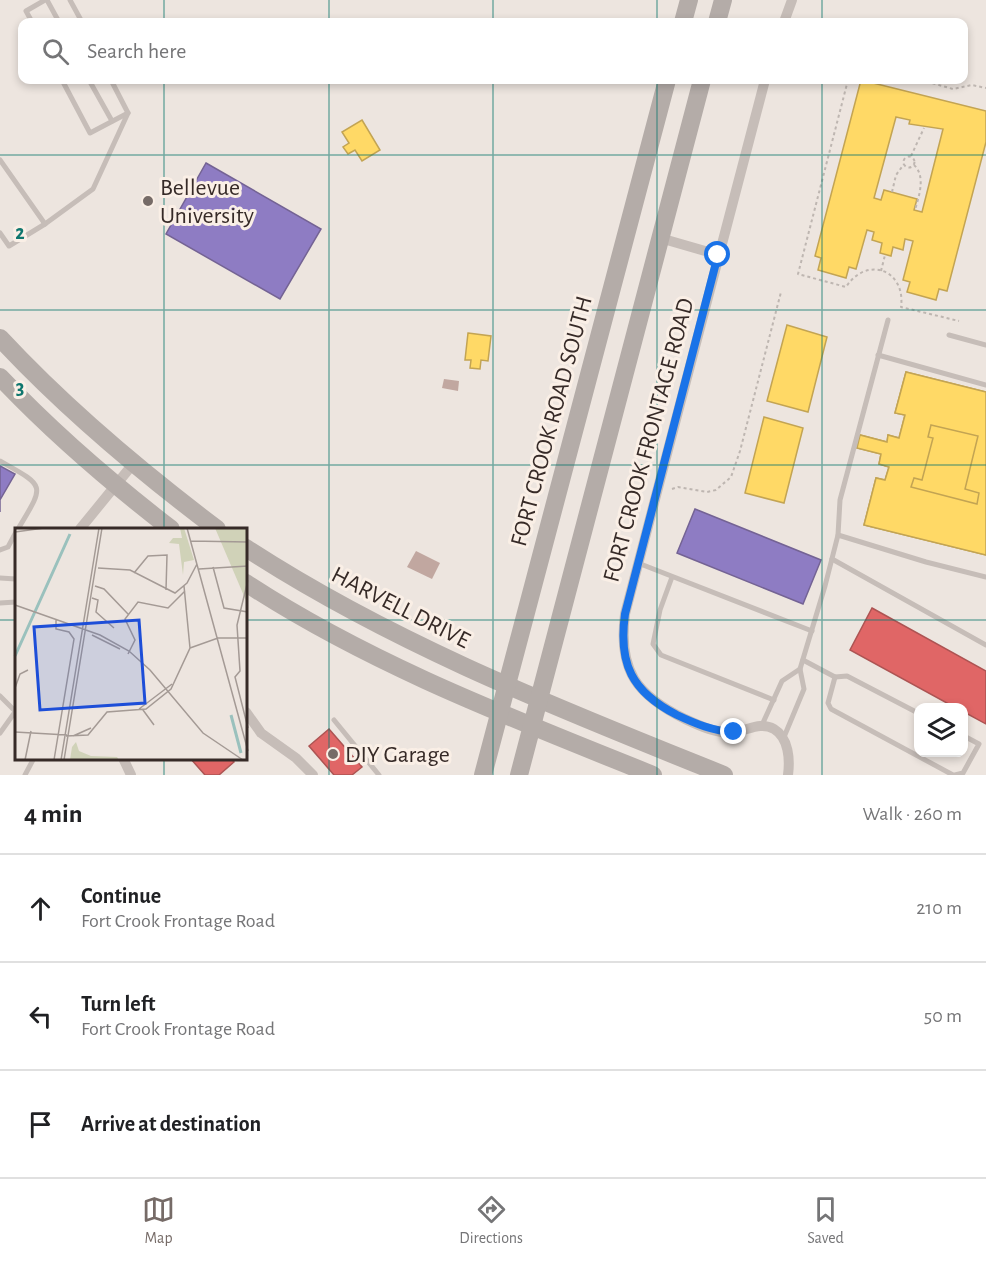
<!DOCTYPE html>
<html lang="en">
<head>
<meta charset="utf-8">
<style>
	:root { --surface:#fff; --page:#f2f2f2; --text:#202124; --muted:#757577; --line:#e0e0e0; --accent:#766b67 }
	body { margin:0; font-family:"Alegreya Sans",sans-serif; background:var(--page); color:var(--text) }
	.controls { position:absolute; right:18px; bottom:18px; display:grid; overflow:hidden; border-radius:12px; box-shadow:0 3px 9px #0003 }
	.controls button { width:54px; height:54px; display:grid; place-items:center; padding:0; border:0; border-bottom:2px solid var(--line); background:var(--surface); color:var(--text); font:30px sans-serif }
	.stop { position:absolute; width:18px; height:18px; margin:-14px; border:4px solid #1a73e8; border-radius:50%; background:#fff }
	.stop.end { background:#1a73e8; border-color:#fff; box-shadow:0 2px 6px #0008 }
	.list { margin:0; padding:0; list-style:none }
	h2 { display:flex; justify-content:space-between; align-items:center; height:78px; margin:0; padding:0 24px; font-size:26px }
	h2 small { font-size:20px; font-weight:400; color:var(--muted) }
	.list li { display:grid; grid-template-columns:39px 1fr auto; gap:18px; align-items:center; box-sizing:border-box; height:108px; padding:0 24px; border-top:2px solid var(--line) }
	.list b { display:block; font-size:22px; white-space:nowrap }
	.list p { margin:0; font-size:20px; white-space:nowrap; color:var(--muted) }
	.list em { font-size:20px; font-style:normal; color:var(--muted) }
	.icon { flex:none; width:33px; height:33px; fill:none; stroke:currentColor; stroke-width:2; stroke-linecap:round; stroke-linejoin:round }
	.map { position:relative; flex:none; width:986px; height:775px; overflow:hidden }
	.search { position:absolute; background:var(--surface); box-shadow:0 3px 9px #0003; left:18px; right:18px; top:18px; height:66px; display:flex; align-items:center; gap:15px; box-sizing:border-box; padding:0 21px; border-radius:12px; color:var(--muted); font-size:22px }
	.sheet { height:402px; background:var(--surface) }
	nav { display:flex; justify-content:space-around; align-items:center; box-sizing:border-box; height:84px; border-top:2px solid var(--line); background:var(--surface); font-size:16px; color:var(--muted) }
	nav a { display:grid; justify-items:center; gap:3px }
	nav .on { color:var(--accent) }
	.map>svg:first-child { display:block }
</style>
</head>
<body>
<div class="map">
<svg width="986" height="775" viewBox="0 0 986 775">
	<rect width="100%" height="100%" fill="#ede5df"/>
	<!-- homes -->
	<g fill="#ffd966" stroke="#c3a453" stroke-width="1.5" fill-rule="evenodd">
		<path d="M861,80L986,111V142L947,291L939,289L936,300L907,292L910,282L903,280L913,241L905,239L903,250L893,247L891,256L880,253L882,243L872,240L874,232L867,230L856,269L849,267L846,278L818,270L821,258L815,256ZM896,117L910,120L909,124L943,129L922,212L914,210L917,199L884,190L881,200L874,198Z"/>
		<polygon points="362,120 380,150 362,161 355,150 348,154 343,147 349,143 342,132"/>
		<polygon points="787,325 827,337 808,412 767,401"/>
		<polygon points="468,333 491,336 488,361 481,360 480,369 470,368 471,360 465,360"/>
		<path d="M906,372L986,392V555L864,525L876,478L885,480L889,467L879,464L881,454L857,448L860,435L887,442L888,435L899,438L905,415L895,413ZM931,425L978,436L965,489L979,493L977,504L911,487L914,478L922,480L933,438L928,437Z"/>
		<polygon points="906,372 986,392 986,555 864,525 876,478 885,480 889,467 879,464 881,454 857,448 860,435 887,442 888,435 899,438 905,415 895,413"/>
		<polygon points="764,417 803,428 784,503 745,493"/>
		<polygon points="931,425 978,436 965,489 979,493 977,504 911,487 914,478 922,480 933,438 928,437"/>
	</g>
	<!-- shops -->
	<g fill="#e06666" stroke="#ad5453" stroke-width="1.5">
		<polygon points="872,608 986,671 986,724 964,712 964,708 956,708 850,650"/>
		<polygon points="329,729 362,767 352,775 334,775 309,746"/>
		<polygon points="190,758 231,758 234,762 219,775 205,775"/>
	</g>
	<!-- offices -->
	<g fill="#8e7cc3" stroke="#746394" stroke-width="1.5">
		<polygon points="206,163 321,229 280,299 166,234"/>
		<polygon points="0,466 15,474 0,500 0,512"/>
		<polygon points="695,509 821,560 803,604 677,553"/>
	</g>
	<!-- building -->
	<g fill="#c1a7a0">
		<polygon points="444,379 459,381 458,391 442,388"/>
		<polygon points="416,551 440,563 432,579 407,567"/>
	</g>
	<g fill="none" stroke-linecap="round" stroke-linejoin="round">
		<!-- path -->
		<g stroke="#beb6b1" stroke-width="2" stroke-dasharray="3 3" stroke-linecap="butt">
			<path d="M848,80L798,274L846,287C867,255 906,270 901,307L959,321"/>
			<polyline points="921,80 953,89 972,85 986,88"/>
			<polyline points="911,156 924,128"/>
			<circle cx="909" cy="162" r="5.5"/>
			<path d="M914,165C926,176 919,196 915,210"/>
			<polyline points="892,192 896,175 904,164"/>
			<polyline points="881,271 885,255"/>
			<polyline points="672,489 678,487 707,492 716,490 731,477 740,451 781,292"/>
		</g>
		<!-- service -->
		<g stroke="#c6bdb8" stroke-width="5">
			<polyline points="47,0 59,22"/>
			<polyline points="70,0 82,22"/>
			<polyline points="32,22 26,11 45,0"/>
			<polyline points="62,80 90,133 128,113 111,80"/>
			<polyline points="89,80 112,121"/>
			<polyline points="0,160 45,224 93,189 128,113"/>
			<polyline points="0,233 9,246 45,224"/>
			<polyline points="949,335 986,345"/>
			<polyline points="878,355 986,385"/>
			<path d="M0,461C46,487 45,484 18,529"/>
			<polyline points="838,535 926,562 986,577"/>
			<polyline points="0,550 8,547 16,532"/>
			<polyline points="832,559 986,645"/>
			<polyline points="638,563 812,631"/>
			<polyline points="672,577 660,610 653,644 661,655 774,700"/>
			<polyline points="0,578 16,579"/>
			<polyline points="0,603 16,602"/>
			<polyline points="803,660 835,677 847,676 918,713"/>
			<polyline points="835,677 828,703 831,709 953,775"/>
			<polyline points="0,696 16,712"/>
			<polyline points="334,720 379,775"/>
			<polyline points="762,725 782,681 800,669"/>
			<polyline points="0,733 15,712"/>
			<polyline points="784,737 804,689 800,669 825,586 838,535 840,500 888,320"/>
			<polyline points="25,775 34,758"/>
			<polyline points="955,775 963,773 979,744 964,736"/>
		</g>
		<!-- minor -->
		<g stroke="#c6bdb8" stroke-width="10">
			<polyline points="784,22 792,0"/>
			<path d="M765,80L625,614C618,670 636,695 685,719C700,726 717,734 733,732C747,731 760,721 774,729C789,738 790,760 788,775"/>
			<polyline points="660,238 719,255"/>
			<polyline points="80,529 133,464"/>
			<polyline points="246,712 261,733 296,758 313,775"/>
			<polyline points="123,758 131,775"/>
		</g>
		<!-- primary -->
		<g stroke="#b4aca8" stroke-width="18">
			<polyline points="683,22 689,0"/>
			<polyline points="717,22 723,0"/>
			<path d="M0,338C66,409 140,471 217,529"/>
			<path d="M0,377C53,433 110,482 171,529"/>
			<path d="M246,548C395,645 560,709 724,775"/>
			<path d="M246,583C371,665 514,719 653,775"/>
			<polyline points="483,775 667,80"/>
			<polyline points="519,775 702,80"/>
		</g>
	</g>
	<g fill="none" stroke-linecap="round" stroke-linejoin="round">
		<!-- route -->
		<path stroke="#1a73e8" stroke-width="8" d="M718,255L625,614C618,664 632,692 677,715C696,724 713,731 734,732"/>
	</g>
	<!-- grid -->
	<path fill="none" stroke="#0f766e" stroke-width="1.5" stroke-opacity="0.55" d="M164,0V22M329,0V22M493,0V22M657,0V22M822,0V22M164,80V529M329,80V775M493,80V775M657,80V775M822,80V775M0,155H986M0,310H986M0,465H986M0,620H16M246,620H986M164,758V775"/>
	<!-- markers -->
	<g fill="#766b67" stroke="#faefe6" stroke-width="2">
		<circle cx="148" cy="201" r="6"/>
		<circle cx="333" cy="754" r="6"/>
	</g>
	<g text-anchor="middle" stroke-width="6" stroke-linejoin="round" paint-order="stroke">
		<!-- poi labels -->
		<g font-size="24" fill="#362a27" stroke="#faefe6" text-anchor="start">
			<text x="160" y="195">Bellevue<tspan x="160" dy="28">University</tspan></text>
			<text x="345" y="762">DIY Garage</text>
		</g>
		<!-- street labels -->
		<g font-size="24" fill="#362a27" stroke="#faefe6">
			<text transform="translate(551 421) rotate(-75)" y="8">FORT CROOK ROAD SOUTH</text>
			<text transform="translate(648 440) rotate(-75)" y="8">FORT CROOK FRONTAGE ROAD</text>
			<text transform="translate(401 607) rotate(27)" y="8">HARVELL DRIVE</text>
		</g>
	</g>
	<!-- overview -->
	<g transform="translate(15 528)">
		<rect width="232" height="232" fill="#ede5df"/>
		<path d="M165,0H169L179,32L169,34L168,47L164,16L154,15L158,10H167ZM200,0H232V75ZM61,214L64,223L76,228L102,229L104,232H55L57,219Z" fill="#d0d2b8"/>
		<path fill="none" stroke="#9ac1bd" stroke-width="3" d="M0,128L55,6M216,187L226,225"/>
		<path fill="none" stroke="#a49a95" stroke-width="1.5" d="M172,0L233,223M0,4L29,0M175,13L233,14M198,39L209,80L233,84M83,40L115,42L160,65L172,55L182,36M184,41L233,38M119,45L133,28L152,27L151,62M233,52L222,97L225,143L220,149L233,200M80,58L89,61L113,86M77,70L83,72L81,84L99,100M0,77L85,107L114,123L135,142L188,205L228,232M77,107L105,121M175,120L203,110H233M113,126L120,112L110,91L123,74L153,80L170,63M0,160L5,146L13,142M124,181L157,156M128,182L139,197M0,204L52,207M51,208L73,207L92,184L131,181L156,161L175,120L169,58M58,208L76,200M10,232L16,203M39,232L59,111L54,104L41,101V92M46,232L84,0M49,232L87,0"/>
		<path fill="#1d4ed8" fill-opacity="0.15" stroke="#1d4ed8" stroke-width="3" d="M124,92L130,175L25,182L19,99Z"/>
		<rect width="232" height="232" fill="none" stroke="#362a27" stroke-width="3"/>
	</g>
	<g font-size="20" text-anchor="middle" font-weight="bold" fill="#0f766e" stroke="#faefe6" stroke-width="6" stroke-linejoin="round" paint-order="stroke">
		<text x="20" y="239">2</text>
		<text x="20" y="394">3</text>
	</g>
</svg>
<div class="controls">
<button><svg class="icon" aria-label="layers" viewBox="0 0 24 24"><path d="M12 4l9 5-9 5-9-5zM3 14l9 5 9-5"/></svg></button>
</div>
<div class="stop" style="left:718px;top:255px"></div>
<div class="stop end" style="left:734px;top:732px"></div>
<div class="search"><svg class="icon" aria-label="search" viewBox="0 0 24 24"><circle cx="10" cy="10" r="6"/><path d="M15 15l6 6"/></svg>Search here</div>
</div>
<section class="sheet">
<h2>4 min<small>Walk · 260 m</small></h2>
<ul class="list">
<li><svg class="icon" aria-label="ahead" viewBox="0 0 24 24"><path d="M12 20V5M6 11l6-6 6 6"/></svg><div><b>Continue</b><p>Fort Crook Frontage Road</p></div><em>210 m</em></li>
<li><svg class="icon" aria-label="left" viewBox="0 0 24 24"><path d="M17 20v-9H6M10 6l-5 5 5 5"/></svg><div><b>Turn left</b><p>Fort Crook Frontage Road</p></div><em>50 m</em></li>
<li><svg class="icon" aria-label="arrive" viewBox="0 0 24 24"><path d="M6 21V4h12l-3 4 3 4H6"/></svg><div><b>Arrive at destination</b></div></li>
</ul>
</section>
<nav>
<a class="on"><svg class="icon" aria-label="map" viewBox="0 0 24 24"><path d="M3 6l6-2 6 2 6-2v14l-6 2-6-2-6 2zM9 4v14M15 6v14"/></svg>Map</a>
<a><svg class="icon" aria-label="directions" viewBox="0 0 24 24"><path d="M12 3l9 9-9 9-9-9zM9 14v-3h6M13 9l2 2-2 2"/></svg>Directions</a>
<a><svg class="icon" aria-label="saved" viewBox="0 0 24 24"><path d="M7 4h10v16l-5-4-5 4z"/></svg>Saved</a>
</nav>
</body>
</html>
